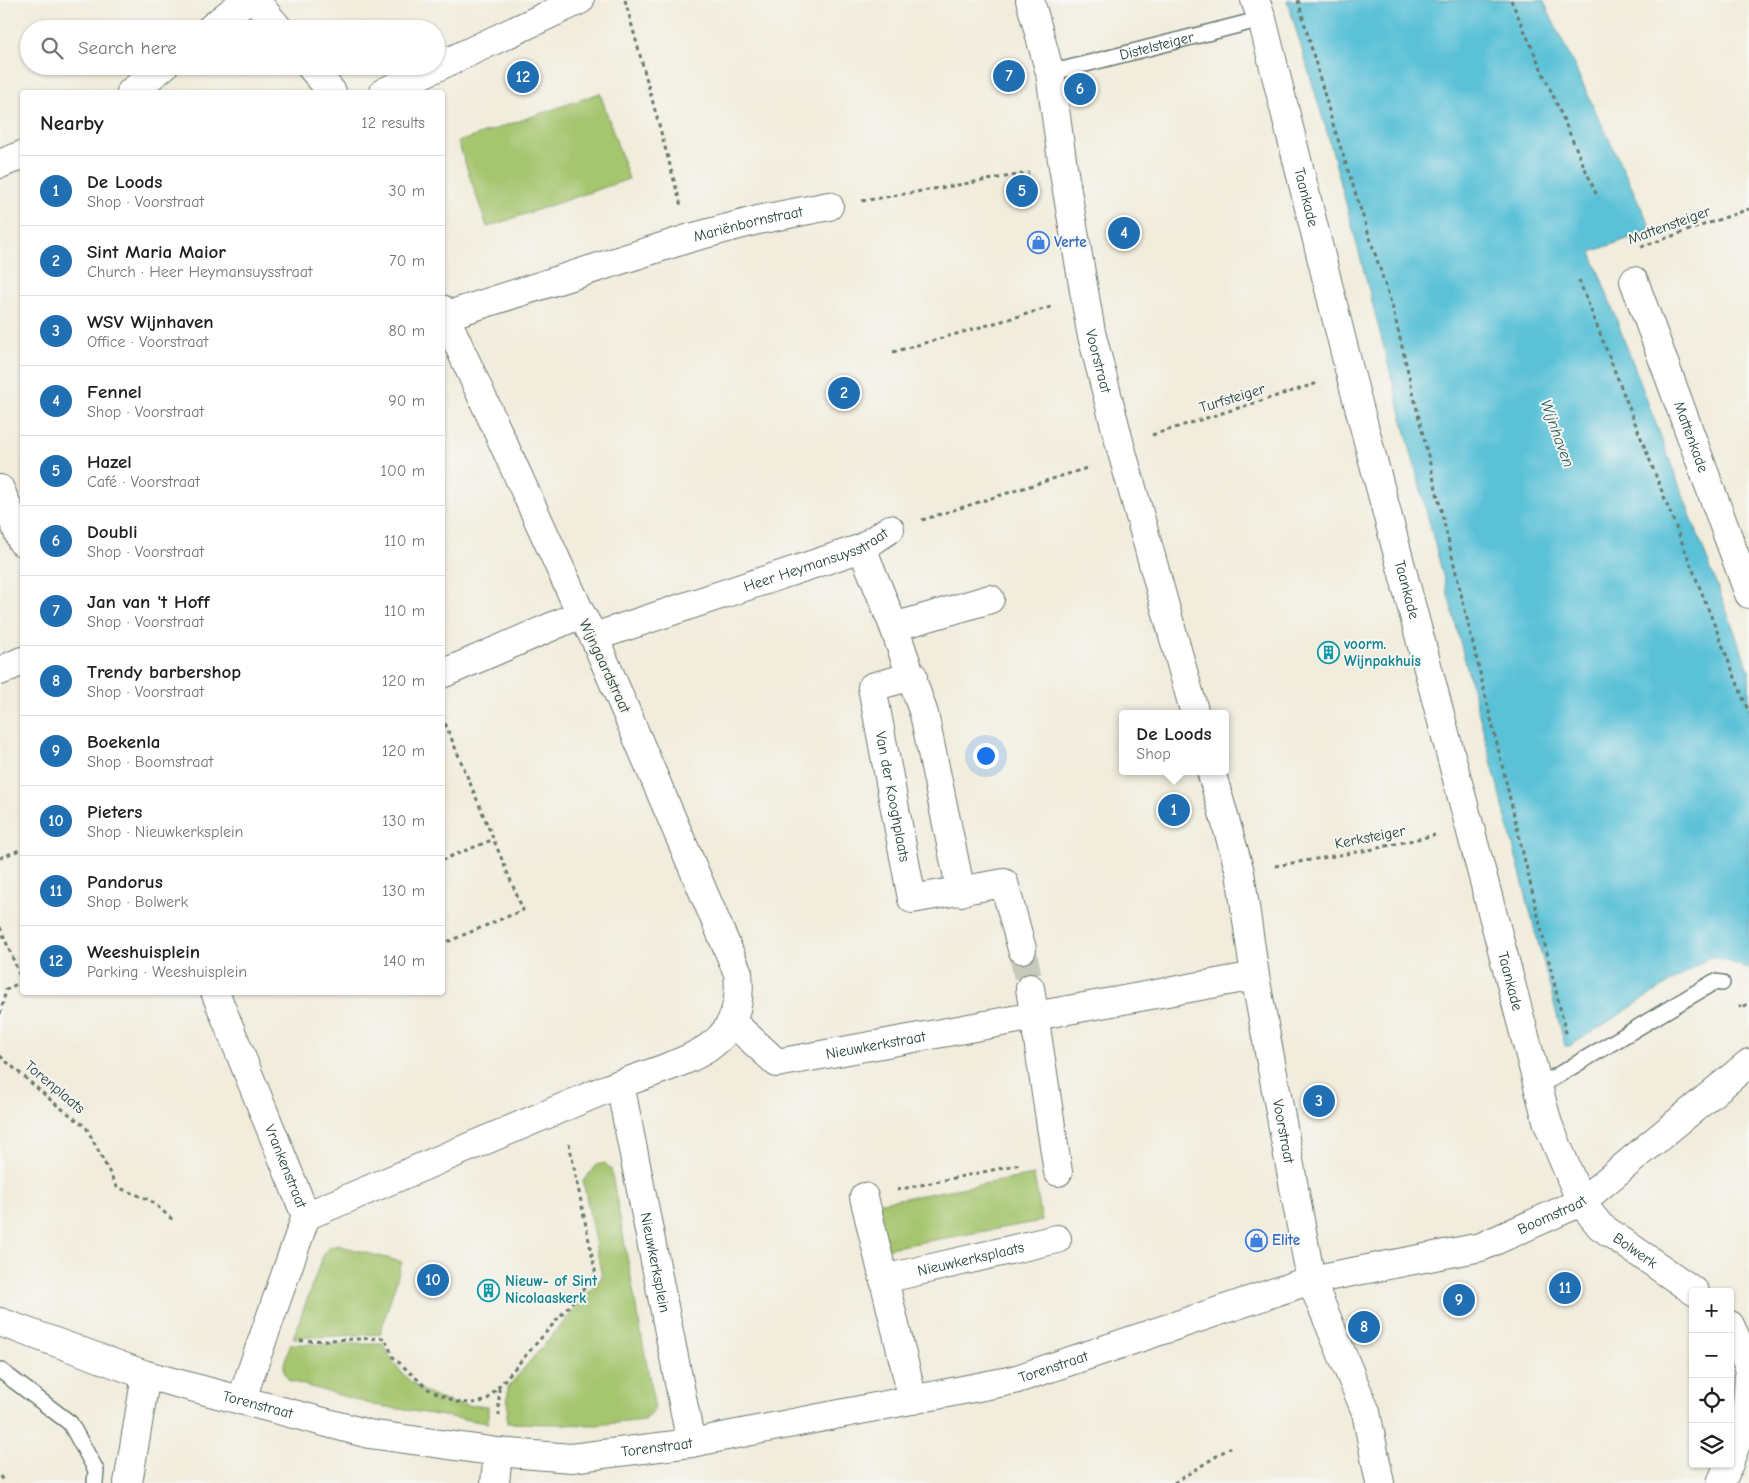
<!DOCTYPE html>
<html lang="en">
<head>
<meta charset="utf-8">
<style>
	:root { --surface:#fff; --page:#f2f2f2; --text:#202124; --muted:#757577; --line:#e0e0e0; --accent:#1f6fb2 }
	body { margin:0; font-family:"Comic Neue",sans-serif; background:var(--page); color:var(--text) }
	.controls { position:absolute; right:15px; bottom:15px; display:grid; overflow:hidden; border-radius:5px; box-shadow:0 1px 4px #0004 }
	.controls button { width:45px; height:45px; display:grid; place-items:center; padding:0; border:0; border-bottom:1px solid var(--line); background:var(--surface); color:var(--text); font:25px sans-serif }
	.you { position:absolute; left:985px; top:755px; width:18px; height:18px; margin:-12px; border:4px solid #fff; border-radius:50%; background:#1a73e8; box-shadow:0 0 0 8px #1a73e833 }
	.badge { display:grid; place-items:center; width:32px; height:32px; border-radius:50%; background:var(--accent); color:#fff; font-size:16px; font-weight:700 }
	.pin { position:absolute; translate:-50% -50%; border:2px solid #fff; box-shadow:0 1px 5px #0006 }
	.popup { position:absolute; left:1119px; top:710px; width:110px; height:65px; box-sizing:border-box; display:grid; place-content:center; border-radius:5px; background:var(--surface); filter:drop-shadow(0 1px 4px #0005); font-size:16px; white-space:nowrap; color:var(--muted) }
	.popup b { font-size:19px; color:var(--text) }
	.popup::after { content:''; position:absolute; left:50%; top:100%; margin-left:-10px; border:10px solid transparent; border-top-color:var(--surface) }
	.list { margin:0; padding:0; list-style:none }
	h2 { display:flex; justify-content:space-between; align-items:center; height:65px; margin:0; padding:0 20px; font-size:21px }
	h2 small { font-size:16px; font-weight:400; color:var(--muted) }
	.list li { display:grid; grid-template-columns:32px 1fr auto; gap:15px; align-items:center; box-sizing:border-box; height:70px; padding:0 20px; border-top:1px solid var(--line) }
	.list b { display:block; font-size:19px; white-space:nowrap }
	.list p { margin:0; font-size:16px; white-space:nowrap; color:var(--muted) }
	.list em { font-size:16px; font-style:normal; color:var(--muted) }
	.icon { flex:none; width:28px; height:28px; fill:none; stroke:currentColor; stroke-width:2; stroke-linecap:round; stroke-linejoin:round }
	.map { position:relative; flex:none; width:1749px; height:1483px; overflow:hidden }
	.search { position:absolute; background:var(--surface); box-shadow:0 1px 4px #0004; left:20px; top:20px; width:425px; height:55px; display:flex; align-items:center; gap:12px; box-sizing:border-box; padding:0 18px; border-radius:28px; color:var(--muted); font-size:19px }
	.panel { position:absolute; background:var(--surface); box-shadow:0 1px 4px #0004; left:20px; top:90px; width:425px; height:905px; border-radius:5px }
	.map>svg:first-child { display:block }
</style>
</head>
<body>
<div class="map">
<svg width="1749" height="1483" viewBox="0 0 1749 1483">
	<rect width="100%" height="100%" fill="#f6f6f2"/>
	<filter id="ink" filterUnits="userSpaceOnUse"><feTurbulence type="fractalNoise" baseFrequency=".02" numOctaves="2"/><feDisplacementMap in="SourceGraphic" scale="10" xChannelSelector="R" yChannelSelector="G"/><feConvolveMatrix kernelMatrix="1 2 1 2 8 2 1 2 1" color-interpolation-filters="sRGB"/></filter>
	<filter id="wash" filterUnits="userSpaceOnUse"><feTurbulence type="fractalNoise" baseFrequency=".0096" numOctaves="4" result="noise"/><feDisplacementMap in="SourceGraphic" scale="20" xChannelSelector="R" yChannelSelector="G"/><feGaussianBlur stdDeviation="1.12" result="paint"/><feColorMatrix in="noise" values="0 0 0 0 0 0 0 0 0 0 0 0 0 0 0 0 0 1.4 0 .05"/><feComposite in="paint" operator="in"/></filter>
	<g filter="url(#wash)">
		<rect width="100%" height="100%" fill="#f1ecdb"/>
		<!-- green -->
		<g fill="#a5c56e" stroke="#628151">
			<polygon points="600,93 629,179 487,227 458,142"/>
			<polygon points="605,1163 611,1169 655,1409 645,1420 596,1425 507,1423 508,1387 602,1277 583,1181 596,1165"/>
			<polygon points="1034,1175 1042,1221 883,1249 876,1203"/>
			<polygon points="337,1245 402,1262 380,1334 293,1338 323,1255 328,1248"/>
			<path d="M291,1344H383C405,1388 438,1407 488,1406V1423L374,1405L290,1381C278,1370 286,1358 291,1344Z"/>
		</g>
		<!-- water -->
		<polygon fill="#5ac1d7" stroke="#3c7f86" points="1287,0 1543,0 1652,230 1591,252 1749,670 1749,969 1717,957 1710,957 1570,1046 1565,1046 1372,302 1329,139"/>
	</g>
	<g filter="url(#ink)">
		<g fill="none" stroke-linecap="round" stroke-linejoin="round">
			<!-- street-tunnel -->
			<polyline stroke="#c7c9ba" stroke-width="28" stroke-dasharray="28 14" stroke-linecap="butt" points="1022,949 1030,988"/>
			<defs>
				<g id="lane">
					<path id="s1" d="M1050,73L1262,19"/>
					<polyline points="1538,1087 1714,982 1722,983"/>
					<polyline points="0,1370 70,1423 96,1470 95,1483"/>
				</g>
				<g id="street">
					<polyline points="255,0 279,29"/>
					<path id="s2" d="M1030,0L1050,73L1063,167L1091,332L1120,445L1195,714"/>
					<path id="s3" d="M1255,0L1262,19L1350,373L1548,1124L1581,1202L1600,1226L1695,1292"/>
					<polyline points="210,29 246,0"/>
					<polyline points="310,66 332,92"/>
					<polyline points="131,92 164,66"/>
					<polyline points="384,92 580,0"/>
					<polyline points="0,164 22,155"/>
					<path id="s4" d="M1634,281L1749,594"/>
					<path id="s5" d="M442,317L690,238L758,220L829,206"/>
					<polyline points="0,489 22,542"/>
					<polyline points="862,548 894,627 990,599"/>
					<polyline points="894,627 924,714 961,892"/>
					<path id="s6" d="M594,637L862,548L890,529"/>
					<polyline points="0,671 22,661"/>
					<polyline points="442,674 581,614"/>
					<path id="s7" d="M913,676L872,687L912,899L1004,883L1022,949"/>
					<path id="s8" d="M1211,771L1240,872L1255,976L1311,1280L1366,1412L1380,1483"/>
					<polyline points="1030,988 1058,1172"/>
					<path id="s9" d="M215,992L306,1216L242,1398"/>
					<path id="s10" d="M732,1022L777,1063L1255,976"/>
					<path id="s11" d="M620,1084L691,1443"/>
					<polyline points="864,1197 913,1400"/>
					<path d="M306,1216C407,1174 508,1131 609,1088C637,1077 692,1062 713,1044C736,1026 741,1000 738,973L594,637L581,614L442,309"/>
					<path id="s12" d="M884,1279L1057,1239"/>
					<polyline points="1730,1325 1749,1367"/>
					<polyline points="1730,1460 1746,1418 1749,1376"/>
					<polyline points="128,1483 146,1375"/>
					<polyline points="495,1483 498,1452"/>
					<polyline points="1721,1483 1729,1464"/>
				</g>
				<g id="secondary">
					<path id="s13" d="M0,1322L146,1375L369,1434L498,1452L571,1458L691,1443L1014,1380L1311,1280L1481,1247L1581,1202L1749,1063"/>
				</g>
			</defs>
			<!-- lane casing -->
			<use href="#lane" stroke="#687a6e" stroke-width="18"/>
			<!-- street casing -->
			<use href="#street" stroke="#687a6e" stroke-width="30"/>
			<!-- secondary casing -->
			<use href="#secondary" stroke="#687a6e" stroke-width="30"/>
			<!-- path -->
			<g stroke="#687a6e" stroke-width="3" stroke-dasharray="4 4" stroke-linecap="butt">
				<polyline points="625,0 681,206"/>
				<polyline points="1298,0 1331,118 1393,309 1567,1037"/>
				<polyline points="1511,0 1598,198"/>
				<polyline points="862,201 1029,173"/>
				<polyline points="1641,247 1749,209"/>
				<polyline points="1579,280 1749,713"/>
				<polyline points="893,352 1051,307"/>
				<polyline points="1152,435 1318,383"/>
				<polyline points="922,520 1090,467"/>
				<polyline points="442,716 523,910 442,944"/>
				<polyline points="0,858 22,849"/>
				<polyline points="442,860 494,839"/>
				<polyline points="1275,866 1369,850 1435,835"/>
				<polyline points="0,927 22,981"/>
				<polyline points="1739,1005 1742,1009 1749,1002"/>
				<polyline points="0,1014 6,990 22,981"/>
				<polyline points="0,1056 53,1102 86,1127 117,1187 150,1200 173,1220"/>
				<polyline points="897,1190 1021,1164"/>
				<polyline points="300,1341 385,1338 393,1357 428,1389 457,1402 472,1403 486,1401 596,1275 569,1143"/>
				<polyline points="499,1416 499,1388"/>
				<polyline points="0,1476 4,1483"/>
				<polyline points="1174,1483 1231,1447"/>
			</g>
			<!-- lane -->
			<use href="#lane" stroke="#fff" stroke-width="15"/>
			<!-- street -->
			<use href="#street" stroke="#fff" stroke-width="28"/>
			<!-- secondary -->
			<use href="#secondary" stroke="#fff" stroke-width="28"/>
		</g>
	</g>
	<!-- icons -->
	<defs>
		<symbol id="shop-ring" viewBox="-11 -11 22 22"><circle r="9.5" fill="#f6f6f2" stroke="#3f7fe0" stroke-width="1.5"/><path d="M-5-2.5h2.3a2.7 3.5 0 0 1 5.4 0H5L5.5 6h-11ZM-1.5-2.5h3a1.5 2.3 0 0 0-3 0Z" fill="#3f7fe0"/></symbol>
		<symbol id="building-ring" viewBox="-11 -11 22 22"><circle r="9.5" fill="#f6f6f2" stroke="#0f9aa8" stroke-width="1.5"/><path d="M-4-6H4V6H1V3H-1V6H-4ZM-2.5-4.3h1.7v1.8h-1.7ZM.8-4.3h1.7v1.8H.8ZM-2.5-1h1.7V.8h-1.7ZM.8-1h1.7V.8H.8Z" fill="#0f9aa8"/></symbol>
	</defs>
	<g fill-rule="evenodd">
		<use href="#shop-ring" x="1026" y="230" width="25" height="25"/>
		<use href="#building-ring" x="1316" y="640" width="25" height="25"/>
		<use href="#shop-ring" x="1244" y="1228" width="25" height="25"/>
		<use href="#building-ring" x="476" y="1278" width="25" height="25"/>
	</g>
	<g text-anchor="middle" stroke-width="4" stroke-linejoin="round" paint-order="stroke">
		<!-- street labels -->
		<g font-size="15" fill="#1f3d34" stroke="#f6f6f2">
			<text dy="5" stroke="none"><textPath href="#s1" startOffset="110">Distelsteiger</textPath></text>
			<text dy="5" stroke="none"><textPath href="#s3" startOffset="204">Taankade</textPath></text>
			<text dy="5" stroke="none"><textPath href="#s5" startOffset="320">Mariënbornstraat</textPath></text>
			<text transform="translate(1669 225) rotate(-20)" y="5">Mattensteiger</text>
			<text dy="5" stroke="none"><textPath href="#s2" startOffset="368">Voorstraat</textPath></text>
			<text transform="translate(1232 398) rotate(-17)" y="5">Turfsteiger</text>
			<text dy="5" stroke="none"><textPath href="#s4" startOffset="166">Mattenkade</textPath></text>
			<text dy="5" stroke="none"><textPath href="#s6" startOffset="235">Heer Heymansuysstraat</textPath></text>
			<text dy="5" stroke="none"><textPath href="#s3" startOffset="609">Taankade</textPath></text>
			<text transform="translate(605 666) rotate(65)" y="5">Wijngaardstraat</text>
			<text dy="5" stroke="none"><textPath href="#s7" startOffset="154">Van der Kooghplaats</textPath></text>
			<text transform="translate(1370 837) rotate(-11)" y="5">Kerksteiger</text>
			<text dy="5" stroke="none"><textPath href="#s3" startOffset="1014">Taankade</textPath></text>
			<text dy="5" stroke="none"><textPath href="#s10" startOffset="161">Nieuwkerkstraat</textPath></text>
			<text transform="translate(55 1087) rotate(40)" y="5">Torenplaats</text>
			<text dy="5" stroke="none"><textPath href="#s8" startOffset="368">Voorstraat</textPath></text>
			<text dy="5" stroke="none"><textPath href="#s9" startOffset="188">Vrankenstraat</textPath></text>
			<text dy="5" stroke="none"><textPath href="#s13" startOffset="1604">Boomstraat</textPath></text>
			<text dy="5" stroke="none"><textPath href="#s3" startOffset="1320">Bolwerk</textPath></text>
			<text dy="5" stroke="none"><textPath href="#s12" startOffset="89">Nieuwkerksplaats</textPath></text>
			<text dy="5" stroke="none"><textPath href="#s11" startOffset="182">Nieuwkerksplein</textPath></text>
			<text dy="5" stroke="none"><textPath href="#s13" startOffset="1081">Torenstraat</textPath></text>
			<text dy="5" stroke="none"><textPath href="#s13" startOffset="271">Torenstraat</textPath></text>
			<text dy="5" stroke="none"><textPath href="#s13" startOffset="676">Torenstraat</textPath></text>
		</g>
		<!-- shop labels -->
		<g font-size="15" font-weight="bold" fill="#366cbe" stroke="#f6f6f2" text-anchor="start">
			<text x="1054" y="247">Verte</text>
			<text x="1272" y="1245">Elite</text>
		</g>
		<!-- culture labels -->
		<g font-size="15" font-weight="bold" fill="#0d838f" stroke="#f6f6f2" text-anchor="start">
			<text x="1344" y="649">voorm.<tspan x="1344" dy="17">Wijnpakhuis</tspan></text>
			<text x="505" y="1286">Nieuw- of Sint<tspan x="505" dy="17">Nicolaaskerk</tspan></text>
		</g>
		<!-- water labels -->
		<g font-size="16" font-style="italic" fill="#2e5e5d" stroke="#f6f6f2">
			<text transform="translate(1558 433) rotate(70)" y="6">Wijnhaven</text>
		</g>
	</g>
</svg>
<div class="controls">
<button>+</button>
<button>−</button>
<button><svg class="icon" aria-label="locate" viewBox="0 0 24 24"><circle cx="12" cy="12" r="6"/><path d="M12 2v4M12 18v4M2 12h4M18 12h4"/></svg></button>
<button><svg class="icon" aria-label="layers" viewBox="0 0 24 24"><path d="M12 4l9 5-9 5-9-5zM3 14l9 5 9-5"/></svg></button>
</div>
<div class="you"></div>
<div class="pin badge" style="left:1174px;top:810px">1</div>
<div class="popup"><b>De Loods</b>Shop</div>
<div class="pin badge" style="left:844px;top:393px">2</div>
<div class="pin badge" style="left:1319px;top:1101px">3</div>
<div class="pin badge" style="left:1124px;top:233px">4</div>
<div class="pin badge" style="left:1022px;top:191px">5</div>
<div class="pin badge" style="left:1080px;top:89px">6</div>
<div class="pin badge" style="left:1009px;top:76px">7</div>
<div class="pin badge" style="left:1364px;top:1327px">8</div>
<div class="pin badge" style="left:1459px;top:1300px">9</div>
<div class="pin badge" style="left:433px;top:1280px">10</div>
<div class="pin badge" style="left:1565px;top:1288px">11</div>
<div class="pin badge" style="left:523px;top:77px">12</div>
<div class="search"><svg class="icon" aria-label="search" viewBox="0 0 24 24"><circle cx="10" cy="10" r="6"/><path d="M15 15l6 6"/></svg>Search here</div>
<section class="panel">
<h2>Nearby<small>12 results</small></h2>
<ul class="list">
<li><span class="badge">1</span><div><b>De Loods</b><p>Shop · Voorstraat</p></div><em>30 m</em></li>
<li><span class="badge">2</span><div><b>Sint Maria Maior</b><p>Church · Heer Heymansuysstraat</p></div><em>70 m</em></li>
<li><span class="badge">3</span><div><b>WSV Wijnhaven</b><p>Office · Voorstraat</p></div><em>80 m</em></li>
<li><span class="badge">4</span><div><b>Fennel</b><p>Shop · Voorstraat</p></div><em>90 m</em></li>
<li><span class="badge">5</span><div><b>Hazel</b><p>Café · Voorstraat</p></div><em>100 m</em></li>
<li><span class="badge">6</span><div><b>Doubli</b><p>Shop · Voorstraat</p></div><em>110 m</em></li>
<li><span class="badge">7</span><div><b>Jan van 't Hoff</b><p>Shop · Voorstraat</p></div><em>110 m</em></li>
<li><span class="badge">8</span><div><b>Trendy barbershop</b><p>Shop · Voorstraat</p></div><em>120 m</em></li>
<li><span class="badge">9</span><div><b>Boekenla</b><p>Shop · Boomstraat</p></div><em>120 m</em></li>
<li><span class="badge">10</span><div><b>Pieters</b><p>Shop · Nieuwkerksplein</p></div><em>130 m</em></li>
<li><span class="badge">11</span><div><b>Pandorus</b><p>Shop · Bolwerk</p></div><em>130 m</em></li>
<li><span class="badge">12</span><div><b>Weeshuisplein</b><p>Parking · Weeshuisplein</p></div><em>140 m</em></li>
</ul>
</section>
</div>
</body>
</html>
